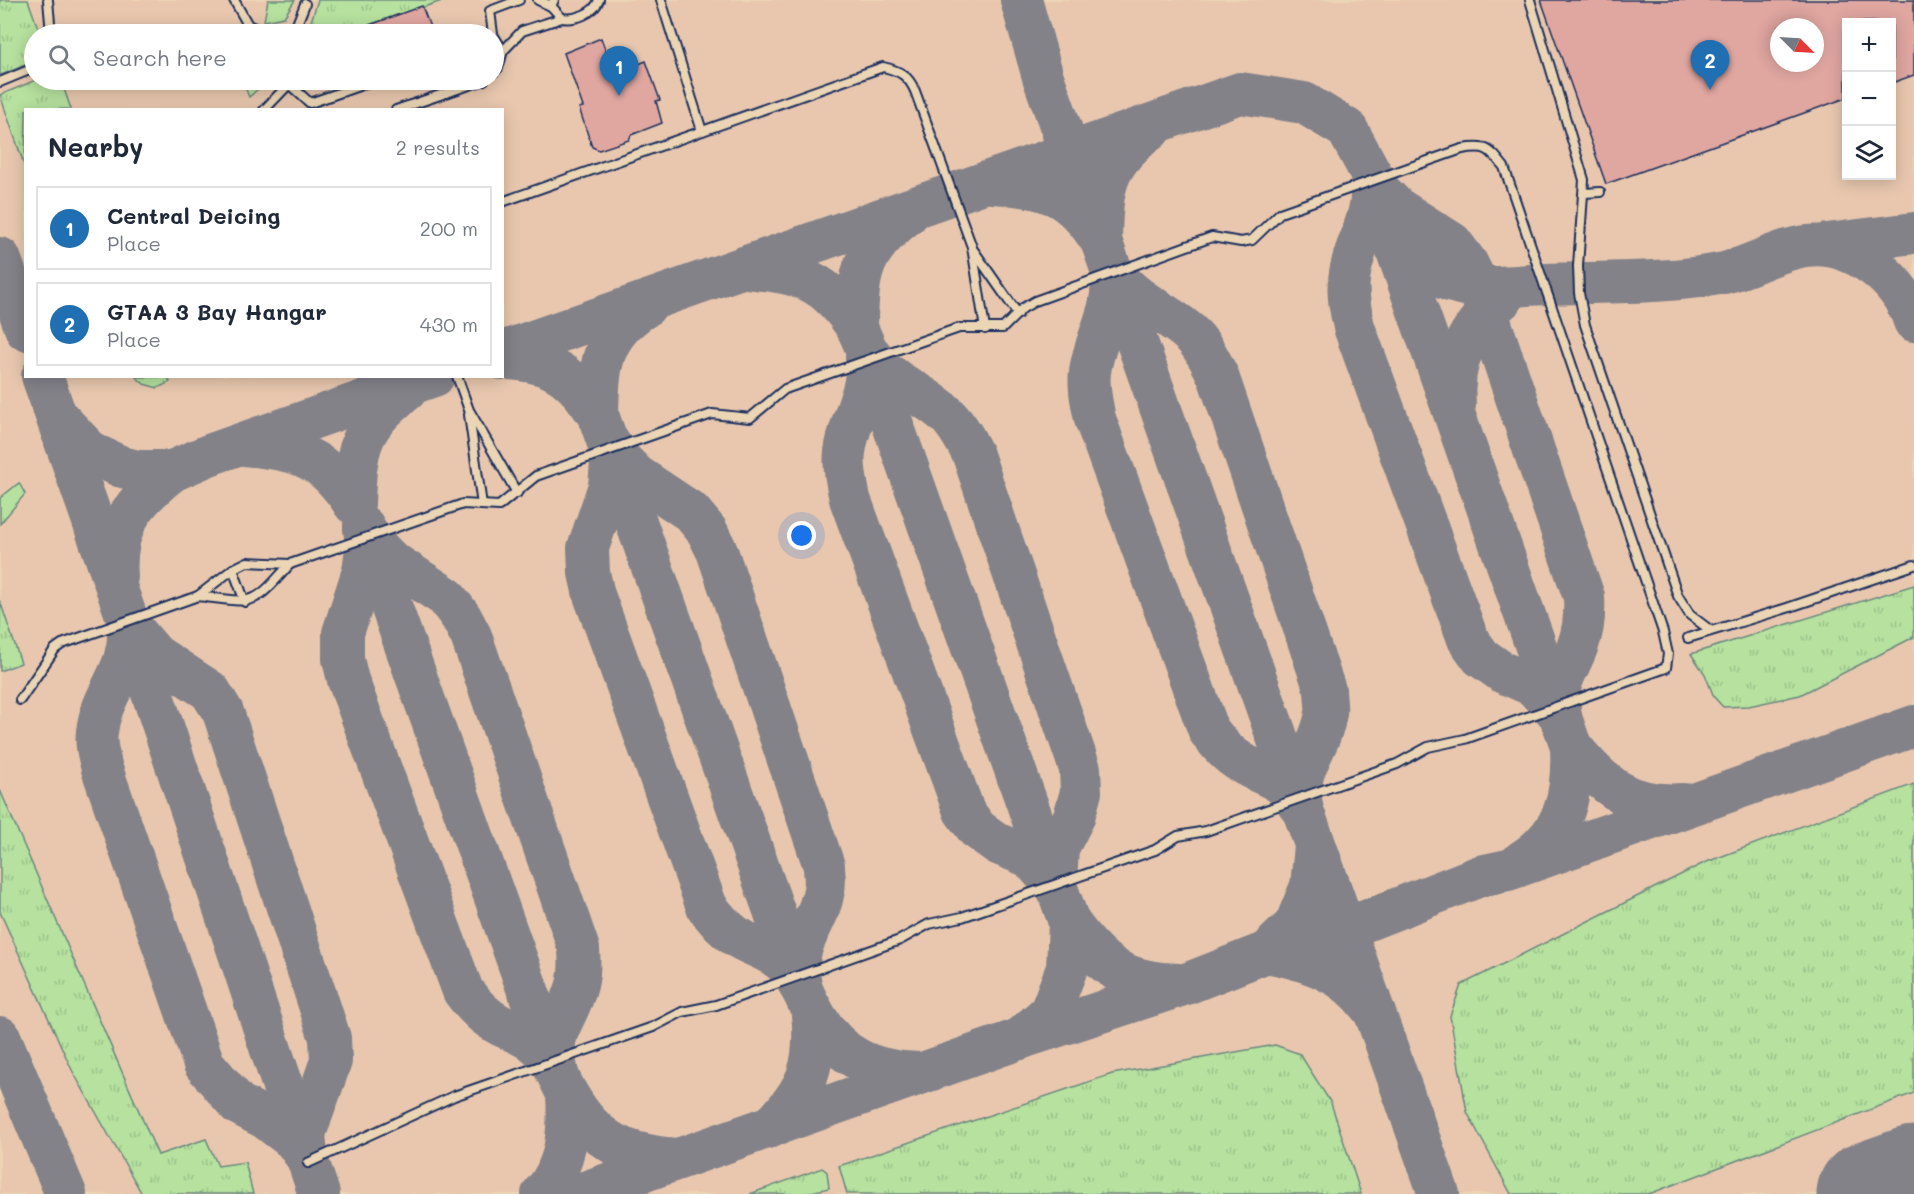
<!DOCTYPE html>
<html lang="en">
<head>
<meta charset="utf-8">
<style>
	:root { --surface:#fff; --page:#f2f2f3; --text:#1f2937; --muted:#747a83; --line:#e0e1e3; --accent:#1f6fb2 }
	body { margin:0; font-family:Mali,sans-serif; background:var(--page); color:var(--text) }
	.controls { position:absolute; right:18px; top:18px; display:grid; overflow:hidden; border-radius:0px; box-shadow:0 3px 15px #0003 }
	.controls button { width:54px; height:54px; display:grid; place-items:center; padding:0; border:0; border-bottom:2px solid var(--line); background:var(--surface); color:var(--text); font:30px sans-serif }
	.compass { position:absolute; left:1770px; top:18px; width:54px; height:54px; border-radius:50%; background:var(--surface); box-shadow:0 3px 15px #0003; rotate:114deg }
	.you { position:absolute; left:802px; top:536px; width:21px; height:21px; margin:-15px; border:4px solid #fff; border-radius:50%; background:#1a73e8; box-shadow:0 0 0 9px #1a73e833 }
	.badge { display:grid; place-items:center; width:39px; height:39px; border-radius:50%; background:var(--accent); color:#fff; font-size:20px; font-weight:700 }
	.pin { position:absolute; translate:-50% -50px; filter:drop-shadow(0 2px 3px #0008) }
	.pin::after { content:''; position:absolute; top:32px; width:21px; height:18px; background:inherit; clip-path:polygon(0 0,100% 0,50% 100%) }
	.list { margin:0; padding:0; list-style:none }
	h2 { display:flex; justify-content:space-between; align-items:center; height:78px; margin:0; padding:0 24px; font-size:26px }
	h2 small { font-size:20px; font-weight:400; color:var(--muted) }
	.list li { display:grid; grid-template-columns:39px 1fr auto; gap:18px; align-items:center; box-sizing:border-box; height:84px; margin:0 12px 12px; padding:0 12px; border:2px solid var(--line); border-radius:0px }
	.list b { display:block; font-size:22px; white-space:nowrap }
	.list p { margin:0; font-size:20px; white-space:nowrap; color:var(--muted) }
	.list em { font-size:20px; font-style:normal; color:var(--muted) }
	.icon { flex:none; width:33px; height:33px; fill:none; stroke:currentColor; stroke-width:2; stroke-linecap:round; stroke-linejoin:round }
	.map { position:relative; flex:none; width:1914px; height:1194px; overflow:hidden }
	.search { position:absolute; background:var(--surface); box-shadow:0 3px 15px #0003; left:24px; top:24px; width:480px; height:66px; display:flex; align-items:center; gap:15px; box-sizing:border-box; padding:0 21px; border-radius:33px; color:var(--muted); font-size:22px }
	.panel { position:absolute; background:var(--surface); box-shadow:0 3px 15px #0003; left:24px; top:108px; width:480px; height:270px; border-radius:0px }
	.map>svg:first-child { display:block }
</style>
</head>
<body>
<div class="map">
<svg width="1914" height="1194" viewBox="0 0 1914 1194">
	<defs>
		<pattern id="grass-tufts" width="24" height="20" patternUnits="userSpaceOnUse" patternTransform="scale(1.5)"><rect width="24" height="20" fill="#b6e19e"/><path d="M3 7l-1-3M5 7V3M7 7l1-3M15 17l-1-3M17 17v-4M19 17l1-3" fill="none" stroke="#9cc18a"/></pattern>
	</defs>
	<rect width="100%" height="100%" fill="#ebd5b4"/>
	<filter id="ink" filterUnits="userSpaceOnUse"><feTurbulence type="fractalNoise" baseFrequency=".0167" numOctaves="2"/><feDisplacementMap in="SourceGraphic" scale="12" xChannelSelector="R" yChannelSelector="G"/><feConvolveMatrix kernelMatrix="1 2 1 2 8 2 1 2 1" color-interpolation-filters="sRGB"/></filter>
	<g filter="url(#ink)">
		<!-- built -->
		<path fill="#e8c7ae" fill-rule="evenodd" d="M0,0H1914V1194H0ZM1846,22H1892V176H1846ZM1779,27H1815V63H1779ZM34,34H494V80H34ZM26,110H502V376H26Z"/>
		<!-- grass -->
		<g fill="url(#grass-tufts)" stroke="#68887e" stroke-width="1.5">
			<path d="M0,0H28L40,34H34V57C25,67 13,70 0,75Z"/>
			<polygon points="268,0 295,0 284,17 264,21"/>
			<polygon points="318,0 445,0 347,32 348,34 307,34"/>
			<polygon points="36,80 58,80 63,86 71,109 26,110 25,167 0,95"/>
			<polygon points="242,80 268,80 249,97"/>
			<polygon points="136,377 168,377 170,382 158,388 144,384"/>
			<polygon points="19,483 25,494 0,524 0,498"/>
			<polygon points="1914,585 1914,637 1800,695 1749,706 1723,707 1714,697 1705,674 1691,654"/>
			<polygon points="0,601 21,663 0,671"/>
			<polygon points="1914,784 1914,1093 1649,1194 1511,1194 1467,1112 1450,1016 1461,985 1704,863"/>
			<polygon points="0,790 158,1155 206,1139 218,1166 245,1162 253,1194 142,1194 72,1070 0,912"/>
			<polygon points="1275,1045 1300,1054 1331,1103 1361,1194 847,1194 839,1166 1112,1074"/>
			<polygon points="822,1168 827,1172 829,1188 803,1194 750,1194"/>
		</g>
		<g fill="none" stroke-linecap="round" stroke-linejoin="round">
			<!-- taxiway -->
			<g stroke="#838289" stroke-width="42">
				<polyline points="1021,0 1043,77 1439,1194"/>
				<path d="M993,183C1048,187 1070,193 1101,241C1102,188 1104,163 1150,130"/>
				<path d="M1371,185C1374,220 1352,247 1349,280C1347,296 1351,312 1354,327L1468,639L1481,657L1502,672L1534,686L1558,713"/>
				<path d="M1374,186L1571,746C1573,795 1566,833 1522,861"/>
				<path d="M1396,236C1409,259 1433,278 1460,284C1488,290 1518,285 1546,284C1601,282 1671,284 1724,273C1752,266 1777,250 1806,246C1853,240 1900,278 1914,321"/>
				<polyline points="1827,244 1914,233"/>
				<polyline points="0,258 26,330"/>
				<path d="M747,268C803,274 825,279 857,328C858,272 861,250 908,214"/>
				<path d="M1116,275C1136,304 1169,312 1193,336C1204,347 1211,362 1218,376L1325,690C1325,697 1327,706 1326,713C1321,750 1295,765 1302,806"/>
				<path d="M1111,276C1115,312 1094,338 1090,372C1088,388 1092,404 1095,419L1209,731C1219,744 1228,755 1242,763C1268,779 1283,776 1300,807"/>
				<path d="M857,328L865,346L1069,922C1101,966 1123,983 1179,984"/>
				<path d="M502,352L1240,93L1304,103L1347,129L1381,192L1397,208L1452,243L1467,263L1477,283L1584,597C1585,614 1584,629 1578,645C1565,679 1554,681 1562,722"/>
				<path d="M871,355C891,385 924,392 948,416C959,427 966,441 973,455L1080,769L1081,792L1074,817L1058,848L1056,884"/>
				<path d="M866,357C870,392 849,418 845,452C843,468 847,484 850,499L964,811L977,829L998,844L1030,857L1054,885"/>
				<path d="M502,359C551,360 572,374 598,415C599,367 600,335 645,307"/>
				<polyline points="42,376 128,621 319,1194"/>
				<path d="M1455,405C1451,360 1468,326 1503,298"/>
				<polyline points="598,415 798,978"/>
				<polyline points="60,420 91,453 122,467 138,471 172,471 209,455 434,376"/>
				<path d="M609,442L611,464L609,486L588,548L589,573L594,595L707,907C718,921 728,933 744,941C758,948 772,952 784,963C798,976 803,994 812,1010C837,1056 869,1072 920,1073"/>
				<path d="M609,442L621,460L637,476L691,512L707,531L717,551L824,866C824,873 826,882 824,890C817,932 790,940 802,990"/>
				<path d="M245,445C300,451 323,456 354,504C356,448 359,426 406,391"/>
				<path d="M364,527L366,549L363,571L343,633V659L348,680L463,991C473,1005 484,1017 500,1025C514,1032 528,1036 540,1047C554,1060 558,1079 568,1095C595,1142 624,1155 677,1159"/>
				<path d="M364,527L375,545L391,561L446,597L461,617L471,636L579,949C580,966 580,981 573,997C560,1031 549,1033 558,1074"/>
				<polyline points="368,541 553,1061"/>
				<path d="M117,577C113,526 134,501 172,471"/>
				<path d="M128,627C131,672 101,692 97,732C95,745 99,757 102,769L204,1064L238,1104L265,1118L294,1140L304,1154"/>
				<polyline points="132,628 155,655 210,691 223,712 330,1038 331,1061 305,1134 307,1156"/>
				<path d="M1571,746C1603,786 1629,808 1683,804"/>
				<path d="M1315,847L1311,886L1295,925L1267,952C1309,961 1345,971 1371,1008"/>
				<polyline points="0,1037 66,1194"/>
				<polyline points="1020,1039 1050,1012 1067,968 1069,922"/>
				<path d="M771,1127C809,1088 817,1065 812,1010"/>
				<path d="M542,1194C567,1167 569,1129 567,1094"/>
				<polyline points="579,1194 1019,1039 1186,984 1267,952 1345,929 1480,876 1508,870 1914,726"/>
			</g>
			<!-- runway -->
			<polyline stroke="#838289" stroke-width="105" points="1869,1194 1914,1178"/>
		</g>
		<!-- building -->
		<g fill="#e0a6a0" stroke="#1b2f5e" stroke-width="1.5" fill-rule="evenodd">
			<path d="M1541,0H1914V75L1892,83V22H1846V98L1606,184ZM1779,27H1815V63H1779Z"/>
			<polygon points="422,6 430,27 410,34 345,34"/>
			<polygon points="601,38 614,74 646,61 660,100 656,101 662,123 631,135 629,140 599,150 592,147 579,108 583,107 564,53"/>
		</g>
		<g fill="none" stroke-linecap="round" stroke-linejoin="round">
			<defs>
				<g id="service">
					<polyline points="48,0 51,34"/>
					<polyline points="234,0 248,25 268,34"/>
					<polyline points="538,0 551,6 554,0"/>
					<polyline points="661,0 702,131"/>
					<polyline points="1530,0 1584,180 1578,266 1579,293 1585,325 1678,596 1690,615 1710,630"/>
					<path d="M551,6L562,18C575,20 594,14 599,0"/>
					<polyline points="293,34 305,4"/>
					<polyline points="493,34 490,11 519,0"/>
					<polyline points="494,36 503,51 498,68 494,72"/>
					<polyline points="503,51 522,31 562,18"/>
					<polyline points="288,80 289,84 310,103 376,80"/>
					<polyline points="0,82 34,68"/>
					<polyline points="264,110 289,84"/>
					<polyline points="396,110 484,80"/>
					<polyline points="1585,193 1600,192"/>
					<path d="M502,202L883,67C900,71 908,75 915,91L972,247L985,329"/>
					<polyline points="974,251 1018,314"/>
					<polyline points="457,376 469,410 517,493"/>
					<polyline points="469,415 482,505"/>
					<polyline points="233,569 245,602"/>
					<path d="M198,596C256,603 251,608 290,564"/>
					<polyline points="1688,638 1787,608 1914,565"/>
					<path d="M20,700L55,649L62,644L198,596L233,569L247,562L290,564L463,504L499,506L536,476L712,414L750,418L785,389L959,328H1003L1023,308L1035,301L1212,237L1241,242L1252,240L1280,213L1462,149C1487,145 1489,148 1504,167L1663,632L1668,654L1666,668L1465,739L1428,747L1397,764L1206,831L1178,836L1155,850L962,917L929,924L900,940L716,1005L682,1012L653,1027L454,1096L308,1163"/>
				</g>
			</defs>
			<!-- service casing -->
			<use href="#service" stroke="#1b2f5e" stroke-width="12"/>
			<!-- service -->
			<use href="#service" stroke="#ebd5b4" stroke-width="8"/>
		</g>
	</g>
</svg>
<div class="controls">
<button>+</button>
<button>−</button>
<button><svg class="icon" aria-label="layers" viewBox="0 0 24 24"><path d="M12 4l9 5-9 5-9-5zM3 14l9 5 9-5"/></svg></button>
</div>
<svg class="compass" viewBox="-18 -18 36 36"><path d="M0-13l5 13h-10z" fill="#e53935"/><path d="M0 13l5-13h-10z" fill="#747a83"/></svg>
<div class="you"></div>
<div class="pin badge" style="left:619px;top:96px">1</div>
<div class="pin badge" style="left:1710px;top:90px">2</div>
<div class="search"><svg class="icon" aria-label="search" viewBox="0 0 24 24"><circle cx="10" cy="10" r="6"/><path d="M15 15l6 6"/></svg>Search here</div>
<section class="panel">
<h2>Nearby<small>2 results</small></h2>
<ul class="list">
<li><span class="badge">1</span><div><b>Central Deicing</b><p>Place</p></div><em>200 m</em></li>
<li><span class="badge">2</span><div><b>GTAA 3 Bay Hangar</b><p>Place</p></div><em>430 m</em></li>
</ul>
</section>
</div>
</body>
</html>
